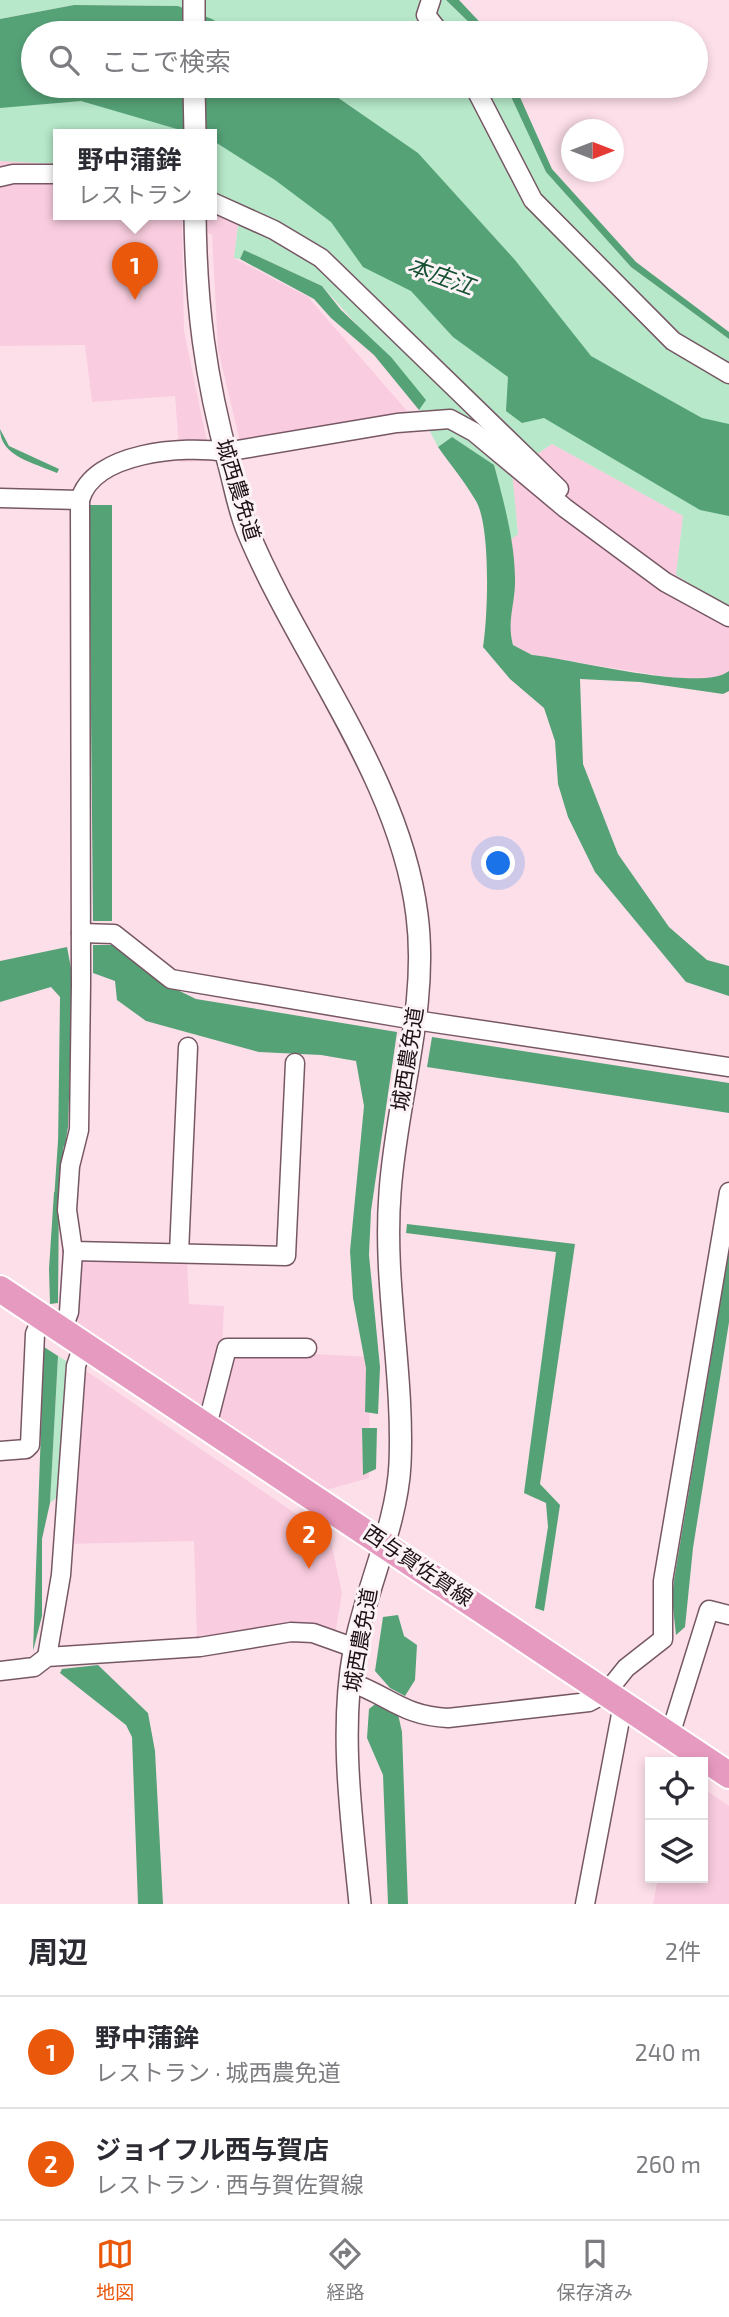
<!DOCTYPE html>
<html lang="ja">
<head>
<meta charset="utf-8">
<style>
	:root { --surface:#fff; --page:#f2f2f3; --text:#2b2b33; --muted:#7c7c81; --line:#e1e1e2; --accent:#ea580c }
	body { margin:0; font-family:"Exo 2","Noto Sans JP",sans-serif; background:var(--page); color:var(--text) }
	.controls { position:absolute; right:21px; bottom:21px; display:grid; overflow:hidden; border-radius:0px; box-shadow:0 4px 10px #0003 }
	.controls button { width:63px; height:63px; display:grid; place-items:center; padding:0; border:0; border-bottom:2px solid var(--line); background:var(--surface); color:var(--text); font:35px sans-serif }
	.compass { position:absolute; left:561px; top:119px; width:63px; height:63px; border-radius:50%; background:var(--surface); box-shadow:0 4px 10px #0003; rotate:90deg }
	.you { position:absolute; left:499px; top:864px; width:24px; height:24px; margin:-18px; border:5px solid #fff; border-radius:50%; background:#1a73e8; box-shadow:0 0 0 10px #1a73e833 }
	.badge { display:grid; place-items:center; width:46px; height:46px; border-radius:50%; background:var(--accent); color:#fff; font-size:23px; font-weight:700 }
	.pin { position:absolute; translate:-50% -58px; filter:drop-shadow(0 2px 4px #0008) }
	.pin::after { content:''; position:absolute; top:37px; width:24px; height:21px; background:inherit; clip-path:polygon(0 0,100% 0,50% 100%) }
	.popup { position:absolute; left:53px; top:129px; width:164px; height:91px; box-sizing:border-box; display:grid; place-content:center; border-radius:0px; background:var(--surface); filter:drop-shadow(0 2px 5px #0005); font-size:23px; white-space:nowrap; color:var(--muted) }
	.popup b { font-size:26px; color:var(--text) }
	.popup::after { content:''; position:absolute; left:50%; top:100%; margin-left:-14px; border:14px solid transparent; border-top-color:var(--surface) }
	.list { margin:0; padding:0; list-style:none }
	h2 { display:flex; justify-content:space-between; align-items:center; height:91px; margin:0; padding:0 28px; font-size:30px }
	h2 small { font-size:23px; font-weight:400; color:var(--muted) }
	.list li { display:grid; grid-template-columns:46px 1fr auto; gap:21px; align-items:center; box-sizing:border-box; height:112px; padding:0 28px; border-top:2px solid var(--line) }
	.list b { display:block; font-size:26px; white-space:nowrap }
	.list p { margin:0; font-size:23px; white-space:nowrap; color:var(--muted) }
	.list em { font-size:23px; font-style:normal; color:var(--muted) }
	.icon { flex:none; width:38px; height:38px; fill:none; stroke:currentColor; stroke-width:2; stroke-linecap:round; stroke-linejoin:round }
	.map { position:relative; flex:none; width:729px; height:1904px; overflow:hidden }
	.search { position:absolute; background:var(--surface); box-shadow:0 4px 10px #0003; left:21px; right:21px; top:21px; height:77px; display:flex; align-items:center; gap:18px; box-sizing:border-box; padding:0 24px; border-radius:38px; color:var(--muted); font-size:26px }
	.sheet { height:315px; background:var(--surface) }
	nav { display:flex; justify-content:space-around; align-items:center; box-sizing:border-box; height:98px; border-top:2px solid var(--line); background:var(--surface); font-size:19px; color:var(--muted) }
	nav a { display:grid; justify-items:center; gap:4px }
	nav .on { color:var(--accent) }
	.map>svg:first-child { display:block }
</style>
</head>
<body>
<div class="map">
<svg width="729" height="1904" viewBox="0 0 729 1904">
	<rect width="100%" height="100%" fill="#fddfea"/>
	<!-- built -->
	<g fill="#f9cddf">
		<polygon points="3,160 58,164 58,214 212,214 212,199 240,208 234,258 308,297 421,427 244,459 218,349 212,235 182,221 184,331 211,461 180,462 175,396 92,402 85,345 0,346 0,161"/>
		<polygon points="552,444 683,516 676,575 729,609 729,671 720,678 693,681 532,655 513,645 509,627 515,584 509,541 518,534 512,471"/>
		<polygon points="77,1257 187,1258 189,1304 224,1306 222,1349 370,1357 369,1478 326,1490 75,1323"/>
		<polygon points="79,1366 330,1537 342,1593 335,1635 197,1640 194,1541 65,1544"/>
		<polygon points="703,1788 729,1806 729,1904 653,1904 658,1878 703,1878"/>
	</g>
	<!-- green -->
	<g fill="#b6e8c9">
		<polygon points="0,0 446,0 480,33 226,33 211,19 178,6 74,5 0,19"/>
		<polygon points="33,86 186,86 426,281 550,406 729,474 729,609 676,575 683,516 552,444 512,471 518,534 509,541 504,504 452,437 438,447 419,410 425,400 322,286 244,250 240,259 234,258 240,208 212,199 212,134 58,134 58,164 0,161 0,88"/>
		<polygon points="282,86 506,86 546,172 631,267 729,339 729,442 675,435"/>
		<polygon points="58,1356 70,1363 60,1495 50,1503"/>
	</g>
	<!-- water -->
	<g fill="#56a277">
		<polygon points="446,0 459,0 490,33 480,33"/>
		<polygon points="74,5 178,6 212,19 235,33 33,33 33,86 321,86 418,153 515,260 591,356 702,418 729,424 729,516 700,510 544,418 522,423 506,411 508,377 453,337 411,291 363,267 331,222 275,180 212,140 212,134 194,134 81,101 0,108 0,19"/>
		<polygon points="506,86 515,86 552,169 636,262 729,332 729,339 631,267 546,172"/>
		<polygon points="244,250 322,286 341,310 391,357 426,400 419,410 374,355 331,318 314,299 240,259"/>
		<path d="M0,429L9,446L59,469L57,473C35,463 0,457 0,429Z"/>
		<path d="M452,437L494,465C504,502 516,546 515,585C514,607 507,623 513,645L532,655C573,659 701,693 729,671V691L723,694L640,682L580,679L583,764L618,854L669,927L707,960L729,966V996L686,982L595,872L568,817L558,784L555,741L544,708L510,679L483,647C488,616 491,527 476,501C465,482 450,464 438,447Z"/>
		<polygon points="89,505 112,505 112,921 93,921"/>
		<polygon points="93,945 112,945 161,982 196,999 397,1032 371,1211 369,1255 380,1367 378,1414 365,1412 366,1368 353,1298 350,1251 364,1106 356,1061 321,1055 259,1052 146,1021 117,1000 115,981 93,973"/>
		<polygon points="67,947 73,979 68,1127 65,1146 58,1148 60,997 51,987 0,1002 0,961"/>
		<polygon points="432,1037 729,1083 729,1113 427,1067"/>
		<polygon points="54,1192 59,1193 58,1303 50,1304 49,1269"/>
		<polygon points="407,1224 575,1244 540,1484 560,1505 544,1611 535,1608 548,1527 546,1503 524,1493 556,1252 406,1233"/>
		<polygon points="729,1251 729,1322 693,1548 685,1627 676,1635 672,1598 674,1580"/>
		<polygon points="44,1347 58,1356 50,1503 42,1539 42,1616 33,1651"/>
		<polygon points="362,1428 377,1428 376,1469 363,1475"/>
		<polygon points="398,1615 404,1636 417,1645 415,1680 405,1696 390,1688 375,1671 383,1617"/>
		<polygon points="98,1665 148,1713 155,1751 163,1904 138,1904 132,1737 126,1725 60,1673 62,1669"/>
		<polygon points="379,1701 398,1714 402,1732 408,1904 388,1904 383,1775 367,1738 369,1709"/>
	</g>
	<g fill="none" stroke-linecap="round" stroke-linejoin="round">
		<!-- stream -->
		<polyline stroke="#56a277" stroke-width="6" points="57,1200 61,1141"/>
		<defs>
			<g id="minor">
				<polyline points="431,0 426,15 440,33"/>
				<polyline points="474,86 533,200 673,341 729,374"/>
				<polyline points="0,177 13,174 58,174"/>
				<polyline points="212,202 274,230 321,258 559,489"/>
				<polyline points="0,498 80,500"/>
				<polyline points="81,933 114,934 171,979 415,1020 729,1067"/>
				<polyline points="73,1251 286,1256 295,1063"/>
				<polyline points="179,1253 188,1047"/>
				<path d="M62,1331L69,1312L73,1251L67,1210L70,1166L79,1130L81,984L80,500C93,452 184,445 225,452L397,423L450,419L474,432L565,508L665,582L729,617"/>
				<polyline points="207,1426 227,1348 307,1348"/>
				<polyline points="0,1451 26,1449 30,1445 35,1334 42,1317"/>
				<polyline points="47,1657 61,1575 76,1366 83,1345"/>
				<polyline points="0,1671 34,1667 47,1657 200,1647 291,1632 313,1633 355,1648"/>
				<path d="M350,1682C390,1696 403,1716 448,1718L589,1702L606,1693L626,1668L663,1639V1581L729,1192"/>
				<polyline points="670,1735 709,1610 729,1615"/>
				<polyline points="585,1904 623,1704"/>
			</g>
			<g id="tertiary">
				<polyline points="194,0 194,33"/>
				<polyline points="194,86 195,134"/>
				<path d="M195,214C196,307 205,376 229,465C235,487 239,511 248,532C300,657 400,778 417,915C429,1008 396,1100 390,1193C383,1283 404,1373 400,1464C397,1526 365,1590 354,1651C339,1733 352,1821 360,1904"/>
			</g>
			<polyline id="primary" points="0,1289 729,1775"/>
		</defs>
		<!-- minor casing -->
		<use href="#minor" stroke="#765864" stroke-width="21"/>
		<!-- tertiary casing -->
		<use href="#tertiary" stroke="#765864" stroke-width="24"/>
		<!-- primary casing -->
		<use href="#primary" stroke="#fff" stroke-width="30"/>
		<!-- minor -->
		<use href="#minor" stroke="#fff" stroke-width="18"/>
		<!-- tertiary -->
		<use href="#tertiary" stroke="#fff" stroke-width="21"/>
		<!-- primary -->
		<use href="#primary" stroke="#e79abf" stroke-width="26"/>
	</g>
	<g text-anchor="middle" stroke-width="6" stroke-linejoin="round" paint-order="stroke">
		<!-- street labels -->
		<g font-size="21" fill="#1f1217" stroke="#fbf3f6">
			<text transform="translate(238 490) rotate(73)" y="7">城西農免道</text>
			<text transform="translate(408 1059) rotate(-81)" y="7">城西農免道</text>
			<text transform="translate(418 1566) rotate(34)" y="7">西与賀佐賀線</text>
			<text transform="translate(361 1640) rotate(-80)" y="7">城西農免道</text>
		</g>
		<!-- water labels -->
		<g font-size="23" font-style="italic" fill="#175134" stroke="#fbf3f6">
			<text transform="translate(441 276) rotate(20)" y="8">本庄江</text>
		</g>
	</g>
</svg>
<div class="controls">
<button><svg class="icon" aria-label="locate" viewBox="0 0 24 24"><circle cx="12" cy="12" r="6"/><path d="M12 2v4M12 18v4M2 12h4M18 12h4"/></svg></button>
<button><svg class="icon" aria-label="layers" viewBox="0 0 24 24"><path d="M12 4l9 5-9 5-9-5zM3 14l9 5 9-5"/></svg></button>
</div>
<svg class="compass" viewBox="-18 -18 36 36"><path d="M0-13l5 13h-10z" fill="#e53935"/><path d="M0 13l5-13h-10z" fill="#7c7c81"/></svg>
<div class="you"></div>
<div class="pin badge" style="left:135px;top:300px">1</div>
<div class="popup"><b>野中蒲鉾</b>レストラン</div>
<div class="pin badge" style="left:309px;top:1569px">2</div>
<div class="search"><svg class="icon" aria-label="search" viewBox="0 0 24 24"><circle cx="10" cy="10" r="6"/><path d="M15 15l6 6"/></svg>ここで検索</div>
</div>
<section class="sheet">
<h2>周辺<small>2件</small></h2>
<ul class="list">
<li><span class="badge">1</span><div><b>野中蒲鉾</b><p>レストラン · 城西農免道</p></div><em>240 m</em></li>
<li><span class="badge">2</span><div><b>ジョイフル西与賀店</b><p>レストラン · 西与賀佐賀線</p></div><em>260 m</em></li>
</ul>
</section>
<nav>
<a class="on"><svg class="icon" aria-label="map" viewBox="0 0 24 24"><path d="M3 6l6-2 6 2 6-2v14l-6 2-6-2-6 2zM9 4v14M15 6v14"/></svg>地図</a>
<a><svg class="icon" aria-label="directions" viewBox="0 0 24 24"><path d="M12 3l9 9-9 9-9-9zM9 14v-3h6M13 9l2 2-2 2"/></svg>経路</a>
<a><svg class="icon" aria-label="saved" viewBox="0 0 24 24"><path d="M7 4h10v16l-5-4-5 4z"/></svg>保存済み</a>
</nav>
</body>
</html>
